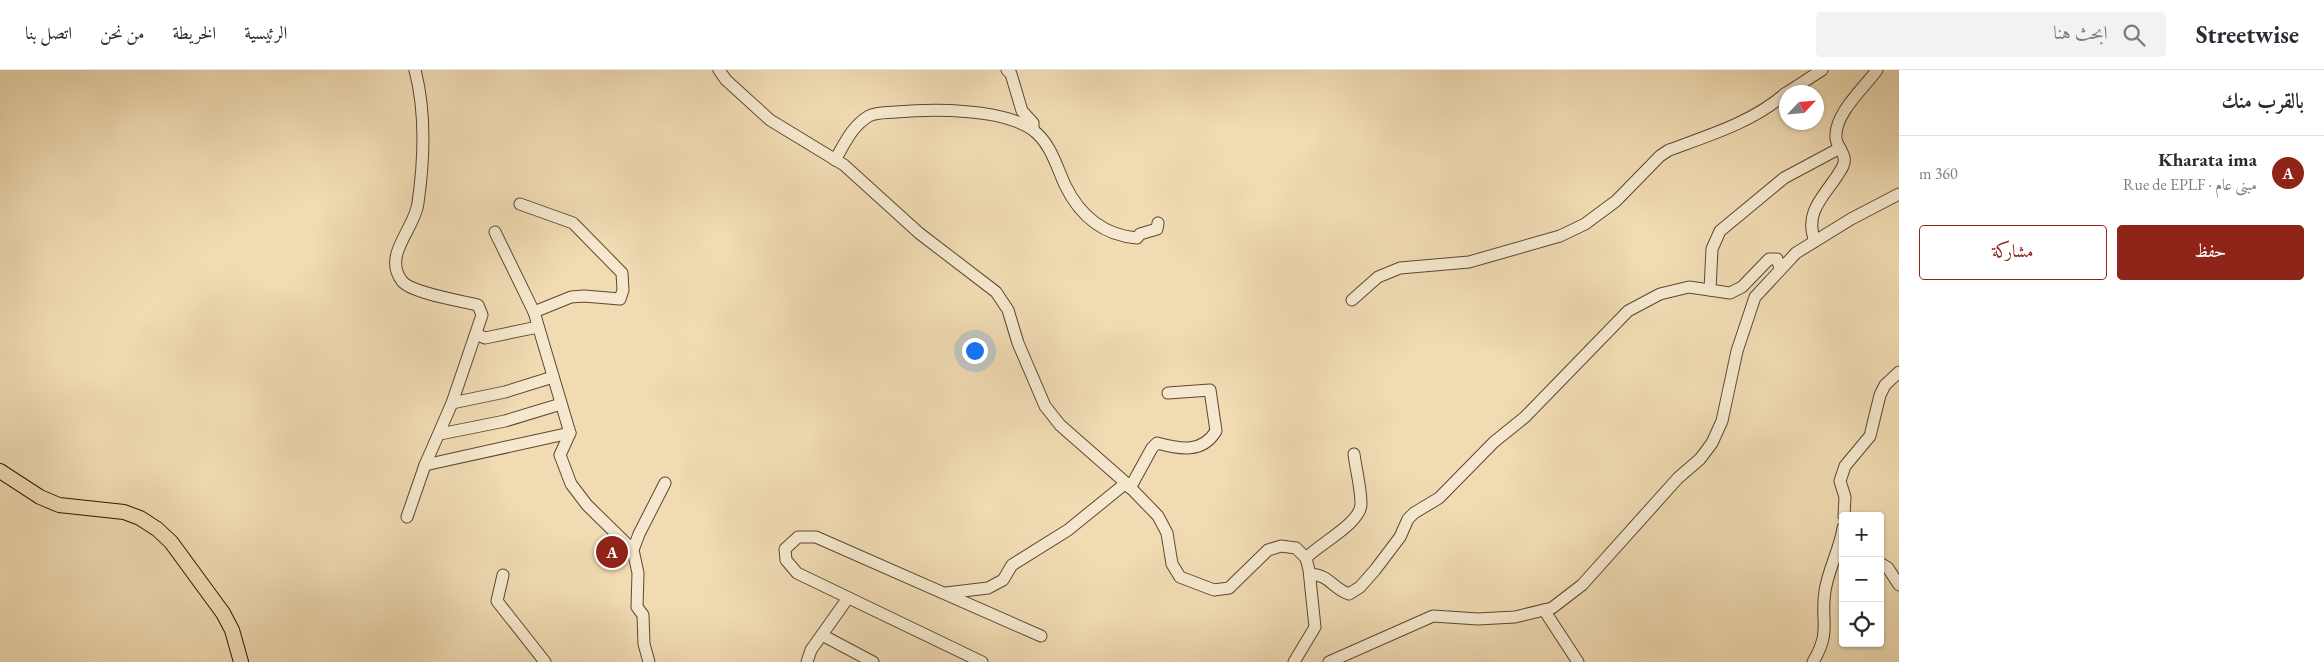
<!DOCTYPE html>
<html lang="ar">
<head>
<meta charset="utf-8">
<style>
	:root { --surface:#fff; --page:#f2f2f3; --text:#2b2b33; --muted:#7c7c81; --line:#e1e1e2; --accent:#8f2418 }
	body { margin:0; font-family:"EB Garamond",Amiri,serif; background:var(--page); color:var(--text); direction:rtl }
	.controls { position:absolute; right:15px; bottom:15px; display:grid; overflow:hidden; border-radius:5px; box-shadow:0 1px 4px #0004 }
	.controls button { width:45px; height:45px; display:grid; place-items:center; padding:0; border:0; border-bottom:1px solid var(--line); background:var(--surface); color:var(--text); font:25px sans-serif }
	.compass { position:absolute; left:1779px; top:15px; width:45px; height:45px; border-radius:50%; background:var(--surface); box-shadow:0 1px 4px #0004; rotate:64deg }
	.you { position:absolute; left:974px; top:280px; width:18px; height:18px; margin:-12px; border:4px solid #fff; border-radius:50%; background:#1a73e8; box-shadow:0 0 0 8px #1a73e833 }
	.badge { display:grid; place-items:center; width:32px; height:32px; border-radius:50%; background:var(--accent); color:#fff; font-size:16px; font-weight:700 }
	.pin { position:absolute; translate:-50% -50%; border:2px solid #fff; box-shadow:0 1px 5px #0006 }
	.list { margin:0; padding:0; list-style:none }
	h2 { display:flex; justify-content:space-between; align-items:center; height:65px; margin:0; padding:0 20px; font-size:21px }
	h2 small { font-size:16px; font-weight:400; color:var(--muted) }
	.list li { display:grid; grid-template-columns:32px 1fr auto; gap:15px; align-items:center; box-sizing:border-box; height:75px; padding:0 20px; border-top:1px solid var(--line) }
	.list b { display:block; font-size:19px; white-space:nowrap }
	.list p { margin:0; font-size:16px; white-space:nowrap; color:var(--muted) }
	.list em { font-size:16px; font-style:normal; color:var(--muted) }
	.actions { display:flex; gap:10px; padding:15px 20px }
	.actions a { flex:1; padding:11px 0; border:1px solid var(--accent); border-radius:5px; text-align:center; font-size:18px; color:var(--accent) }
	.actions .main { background:var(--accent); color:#fff }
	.icon { flex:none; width:28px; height:28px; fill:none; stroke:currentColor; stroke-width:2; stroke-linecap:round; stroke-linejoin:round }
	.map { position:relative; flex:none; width:1899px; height:592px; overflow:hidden; direction:ltr }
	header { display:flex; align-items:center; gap:30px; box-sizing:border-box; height:70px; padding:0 25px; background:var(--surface); border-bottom:1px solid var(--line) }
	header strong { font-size:24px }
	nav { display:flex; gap:28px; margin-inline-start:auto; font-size:18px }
	.search { width:350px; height:45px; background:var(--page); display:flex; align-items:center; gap:12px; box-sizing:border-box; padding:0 18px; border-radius:5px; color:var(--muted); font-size:19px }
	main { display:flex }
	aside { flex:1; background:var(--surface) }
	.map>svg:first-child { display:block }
</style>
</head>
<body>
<header>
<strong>Streetwise</strong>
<div class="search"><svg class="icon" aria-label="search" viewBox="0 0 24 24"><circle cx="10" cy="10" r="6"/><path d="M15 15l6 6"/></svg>ابحث هنا</div>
<nav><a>الرئيسية</a><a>الخريطة</a><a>من نحن</a><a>اتصل بنا</a></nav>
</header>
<main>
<aside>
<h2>بالقرب منك<small></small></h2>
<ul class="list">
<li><span class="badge">A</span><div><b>Kharata ima</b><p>مبنى عام · Rue de EPLF</p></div><em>360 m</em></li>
</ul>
<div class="actions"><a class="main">حفظ</a><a>مشاركة</a></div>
</aside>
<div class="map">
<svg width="1899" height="592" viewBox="0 0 1899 592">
	<rect width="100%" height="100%" fill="#f0dbb3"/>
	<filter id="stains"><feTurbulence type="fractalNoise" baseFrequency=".004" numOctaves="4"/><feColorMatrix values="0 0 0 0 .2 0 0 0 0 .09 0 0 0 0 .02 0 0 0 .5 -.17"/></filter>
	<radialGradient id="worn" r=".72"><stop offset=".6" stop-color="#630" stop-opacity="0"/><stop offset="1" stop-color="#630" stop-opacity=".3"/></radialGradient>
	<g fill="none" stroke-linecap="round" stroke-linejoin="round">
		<defs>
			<g id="minor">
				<polyline points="719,0 726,10 770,50 844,95 919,163 996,222 1008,240 1018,273 1045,336 1060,355 1126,413 1158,446 1167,463 1172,494 1180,507 1214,520 1229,518 1268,480 1281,476 1296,478 1306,488 1309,500 1315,557 1294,592"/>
				<polyline points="1007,0 1011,4 1022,41 1033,53 1033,60"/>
				<polyline points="1788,22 1822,0"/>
				<path d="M835,90C845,73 852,56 869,46C876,42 888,43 896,42C932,39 1002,38 1033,60C1051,74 1056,95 1065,115C1080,146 1103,165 1137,168L1140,164L1157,159L1158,153"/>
				<polyline points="520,134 573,153 622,203 623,220 620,229 584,226 571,227 534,242"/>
				<path d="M1815,171C1802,139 1830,122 1843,96C1848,84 1837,79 1836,68C1834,44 1864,18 1877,0"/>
				<polyline points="1710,220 1712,179 1720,161 1784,108 1840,78"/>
				<path d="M1352,230L1378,207L1400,198L1469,192L1560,166L1585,154L1616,131L1660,86L1669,80C1710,65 1753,52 1786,23"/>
				<polyline points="476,264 485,268 538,257"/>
				<polyline points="452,333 505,322 553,307"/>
				<polyline points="570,363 560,385 571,414 587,435 633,480"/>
				<polyline points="440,364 505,351 561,334"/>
				<polyline points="425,395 570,363 534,242 495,162"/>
				<path d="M1130,418L1152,378L1157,373C1179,379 1202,384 1216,361L1210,320L1168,323"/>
				<polyline points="1844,446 1845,427 1840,411 1845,396 1870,366 1880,325 1885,315 1899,302"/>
				<path d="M407,447L425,395L452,333L482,245L478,235C462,231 411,223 402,211C382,185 415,159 418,133C424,91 426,42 415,0"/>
				<path d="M1306,488C1319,474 1361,453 1361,434C1361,418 1356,400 1354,384"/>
				<polyline points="1880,493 1888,498 1899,515"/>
				<polyline points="503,505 497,531 545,592"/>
				<path d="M1311,509L1310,504C1330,505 1332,518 1349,524L1360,517L1375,500L1400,467L1408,449L1414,443L1439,428L1494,372L1525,347L1628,241L1660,224L1689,217L1730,223L1742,217L1769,189H1777L1780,198"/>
				<polyline points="946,523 988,518 1003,510 1012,495 1068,460 1126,413"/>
				<polyline points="1544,540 1578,592"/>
				<polyline points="822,565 873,592"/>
				<polyline points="649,592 644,574 643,545 637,537 638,503 633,480 639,464 665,413"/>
				<polyline points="807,592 811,580 848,528"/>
				<polyline points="982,592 797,503 786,490 785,479 798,467 816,467 1041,566"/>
				<polyline points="1329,592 1433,546 1478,549 1515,547 1552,538 1582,515 1678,408 1700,389 1712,373 1722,351 1737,281 1755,227 1796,183 1851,149 1899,124"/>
				<path d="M1813,592C1832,560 1820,552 1825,521C1828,500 1840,479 1843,458"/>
			</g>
			<polyline id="major" points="0,401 40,427 59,435 124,442 140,448 157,459 171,472 223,543 232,560 241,592"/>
		</defs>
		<!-- minor casing -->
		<use href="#minor" stroke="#5e4631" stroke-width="13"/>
		<!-- major casing -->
		<use href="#major" stroke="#2e1506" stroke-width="16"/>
		<!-- minor -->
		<use href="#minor" stroke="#f5e8ce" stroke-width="11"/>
		<!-- major -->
		<use href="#major" stroke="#f0dbb3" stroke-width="14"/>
	</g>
	<rect width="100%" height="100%" filter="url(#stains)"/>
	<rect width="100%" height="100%" fill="url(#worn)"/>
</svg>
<div class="controls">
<button>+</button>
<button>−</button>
<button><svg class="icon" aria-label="locate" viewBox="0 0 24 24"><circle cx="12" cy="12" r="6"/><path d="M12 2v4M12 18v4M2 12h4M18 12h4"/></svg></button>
</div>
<svg class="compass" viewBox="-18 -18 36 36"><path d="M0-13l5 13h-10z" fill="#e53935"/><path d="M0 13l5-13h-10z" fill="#7c7c81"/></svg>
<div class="you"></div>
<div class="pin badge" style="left:612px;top:482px">A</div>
</div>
</main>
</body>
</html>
